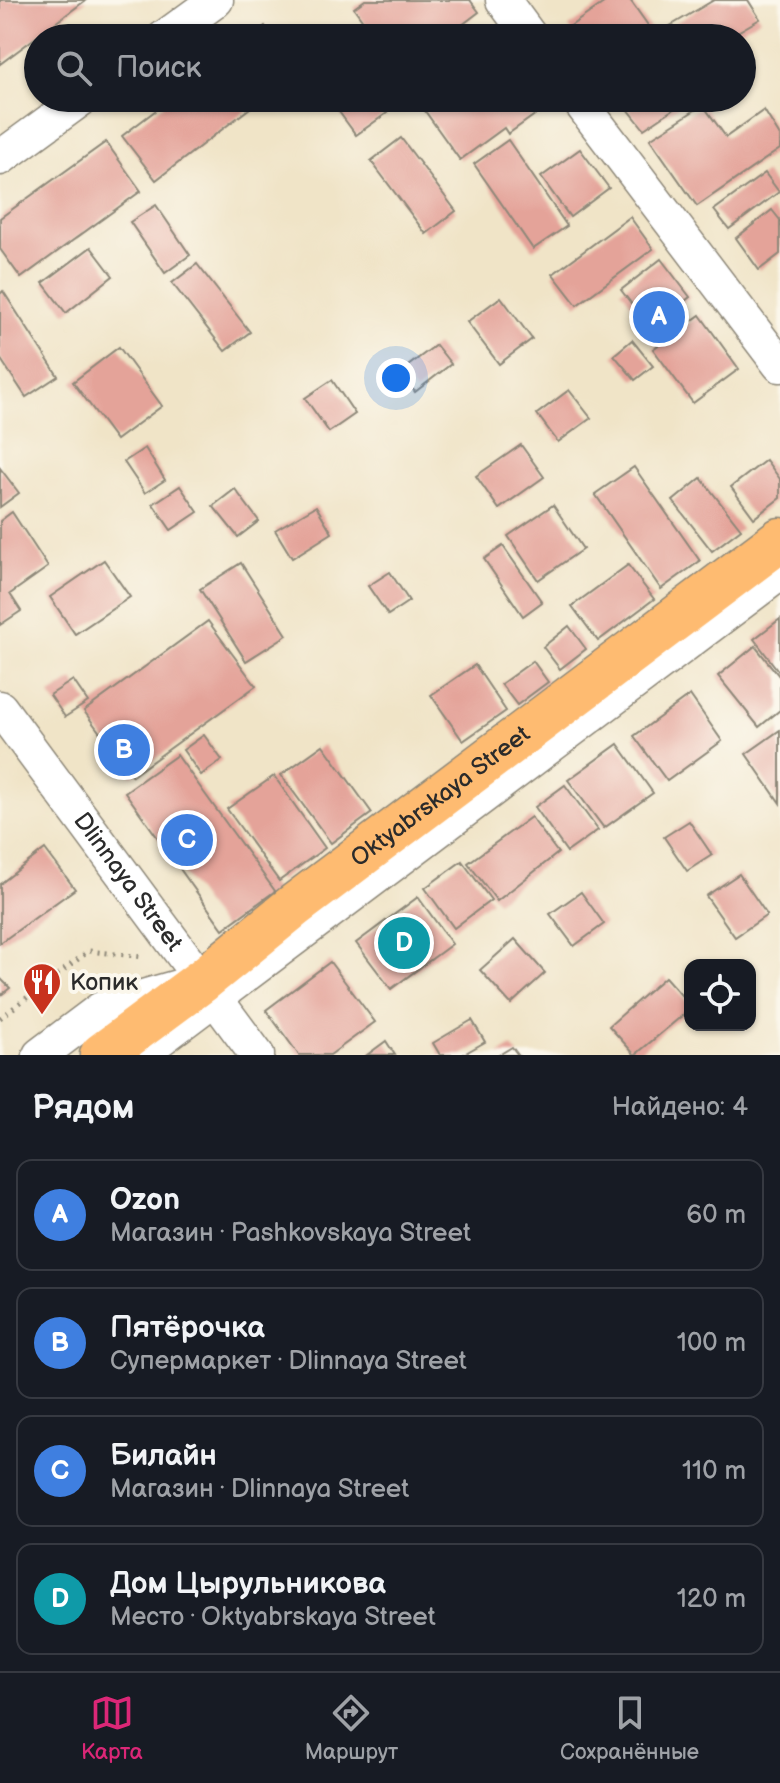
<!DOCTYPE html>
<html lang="ru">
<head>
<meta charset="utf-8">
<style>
	:root { --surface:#171b24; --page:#242831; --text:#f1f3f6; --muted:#9ea1a6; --line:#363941; --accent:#db2777 }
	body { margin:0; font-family:"Balsamiq Sans",sans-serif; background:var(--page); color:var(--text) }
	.controls { position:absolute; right:24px; bottom:24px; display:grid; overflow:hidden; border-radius:16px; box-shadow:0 2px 6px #0004 }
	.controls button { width:72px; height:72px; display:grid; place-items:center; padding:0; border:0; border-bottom:2px solid var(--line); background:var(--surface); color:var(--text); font:40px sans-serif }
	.you { position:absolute; left:396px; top:378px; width:28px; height:28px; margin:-20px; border:6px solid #fff; border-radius:50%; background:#1a73e8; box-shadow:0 0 0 12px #1a73e833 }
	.badge { display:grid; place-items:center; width:52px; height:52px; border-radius:50%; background:var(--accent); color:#fff; font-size:26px; font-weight:700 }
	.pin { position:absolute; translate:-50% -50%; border:4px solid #fff; box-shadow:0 2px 8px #0006 }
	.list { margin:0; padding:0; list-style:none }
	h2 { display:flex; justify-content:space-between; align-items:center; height:104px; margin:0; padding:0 32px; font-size:34px }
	h2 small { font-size:26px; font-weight:400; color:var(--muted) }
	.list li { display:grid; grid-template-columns:52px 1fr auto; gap:24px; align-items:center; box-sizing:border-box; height:112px; margin:0 16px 16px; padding:0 16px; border:2px solid var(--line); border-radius:16px }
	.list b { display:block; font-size:30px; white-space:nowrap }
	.list p { margin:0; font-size:26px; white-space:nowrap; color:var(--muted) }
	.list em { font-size:26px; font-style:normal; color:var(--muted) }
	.icon { flex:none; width:44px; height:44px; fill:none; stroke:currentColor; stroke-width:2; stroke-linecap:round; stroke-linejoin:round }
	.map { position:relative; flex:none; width:780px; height:1055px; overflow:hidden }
	.search { position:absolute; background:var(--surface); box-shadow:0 2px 6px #0004; left:24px; right:24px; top:24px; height:88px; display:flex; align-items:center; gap:20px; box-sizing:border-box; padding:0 28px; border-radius:44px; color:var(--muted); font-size:30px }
	.sheet { height:616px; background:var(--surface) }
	nav { display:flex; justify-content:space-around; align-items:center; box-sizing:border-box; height:112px; border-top:2px solid var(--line); background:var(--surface); font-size:22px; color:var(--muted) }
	nav a { display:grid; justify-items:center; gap:4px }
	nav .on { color:var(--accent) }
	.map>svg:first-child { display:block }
</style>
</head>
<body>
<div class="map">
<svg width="780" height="1055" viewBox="0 0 780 1055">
	<rect width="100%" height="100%" fill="#fbf7ec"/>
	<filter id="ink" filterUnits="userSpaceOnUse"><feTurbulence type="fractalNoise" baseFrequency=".0125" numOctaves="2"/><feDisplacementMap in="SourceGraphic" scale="16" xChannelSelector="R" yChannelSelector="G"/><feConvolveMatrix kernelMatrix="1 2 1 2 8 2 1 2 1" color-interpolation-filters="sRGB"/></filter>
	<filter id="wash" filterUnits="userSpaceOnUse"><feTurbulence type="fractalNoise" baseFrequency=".006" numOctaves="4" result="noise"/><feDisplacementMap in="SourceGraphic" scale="32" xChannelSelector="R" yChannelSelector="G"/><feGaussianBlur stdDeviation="1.8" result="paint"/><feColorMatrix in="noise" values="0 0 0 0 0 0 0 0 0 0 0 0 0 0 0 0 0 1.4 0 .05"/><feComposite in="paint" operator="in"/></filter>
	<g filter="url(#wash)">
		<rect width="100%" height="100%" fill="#f0e4c7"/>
		<g id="blocks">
			<!-- building -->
			<g fill="#e4a399">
				<polygon points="0,0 86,0 0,64"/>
				<polygon points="365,0 470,0 479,12 445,38 360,38 356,32 366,25 354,8"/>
				<polygon points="608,0 630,0 657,38 576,38 569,27"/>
				<polygon points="714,0 748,0 760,19 727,38 671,38 665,29"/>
				<polygon points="265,26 274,38 250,38"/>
				<polygon points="172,98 263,98 156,180 122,136"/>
				<polygon points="329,98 376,98 387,113 356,135"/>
				<polygon points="428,98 535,98 543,109 508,134 504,128 460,160 420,104"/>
				<polygon points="618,98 636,98 624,107"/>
				<polygon points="643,98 690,98 644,129 628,109"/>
				<polygon points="703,105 726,137 764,110 780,136 780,149 697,206 650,139"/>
				<polygon points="401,138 456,211 426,234 371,161"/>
				<polygon points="508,140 567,226 533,249 474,164"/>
				<polygon points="106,142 141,191 21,278 0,249 0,218"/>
				<polygon points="580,149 609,188 570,217 541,177"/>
				<polygon points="765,173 779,192 729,229 714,210"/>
				<polygon points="156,205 190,255 165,273 130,222"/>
				<polygon points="772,210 780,220 780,254 759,270 736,238"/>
				<polygon points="630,217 653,249 577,305 553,274"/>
				<polygon points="91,247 113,276 66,313 43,283"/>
				<polygon points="661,259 690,297 650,328 621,290"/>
				<polygon points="197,264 250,332 225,351 172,283"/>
				<polygon points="3,291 58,376 26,397 0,358 0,294"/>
				<polygon points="501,297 532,339 499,364 467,322"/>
				<polygon points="700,315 739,369 693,403 653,349"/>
				<polygon points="632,340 653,366 635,380 614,355"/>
				<polygon points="436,345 451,364 415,392 400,372"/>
				<polygon points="119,347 162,406 116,440 73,382"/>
				<polygon points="332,380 355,414 329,432 305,398"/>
				<polygon points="569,390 591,418 558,442 537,414"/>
				<polygon points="521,445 544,477 499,509 476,476"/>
				<polygon points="145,448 165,480 145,493 124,462"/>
				<polygon points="766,460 780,479 780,498 754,518 731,487"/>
				<polygon points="634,467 700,561 661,589 595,494"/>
				<polygon points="0,468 19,493 0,507"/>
				<polygon points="701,478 741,529 712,551 673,501"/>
				<polygon points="180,486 198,512 171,530 153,504"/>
				<polygon points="235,489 259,521 238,537 213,506"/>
				<polygon points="553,505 583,549 538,580 508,536"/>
				<polygon points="316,506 332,533 292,558 275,530"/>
				<polygon points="12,512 48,567 10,594 21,611 0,625 0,521"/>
				<polygon points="503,546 542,602 523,616 484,559"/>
				<polygon points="104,560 130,597 75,634 50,597"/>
				<polygon points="241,563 287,635 246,661 200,589"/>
				<polygon points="628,565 654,599 598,641 572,606"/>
				<polygon points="390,572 409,601 388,615 368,586"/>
				<polygon points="780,619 780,673 754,639"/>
				<polygon points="208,621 256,686 132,776 84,711"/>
				<polygon points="569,626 586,649 560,669 543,647"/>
				<polygon points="755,646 780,677 780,710 759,727 718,676"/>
				<polygon points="533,661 548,682 517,705 501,684"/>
				<polygon points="475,665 506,711 463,741 431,695"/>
				<polygon points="73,680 88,702 65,717 50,695"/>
				<polygon points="690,695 722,741 667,781 634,736"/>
				<polygon points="780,730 780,803 746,754"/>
				<polygon points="204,735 222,760 201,775 183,750"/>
				<polygon points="618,744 653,793 604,828 568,780"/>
				<polygon points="323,745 372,813 331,843 281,775"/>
				<polygon points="177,755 275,891 223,929 125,792"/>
				<polygon points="274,776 325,848 279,881 227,809"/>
				<polygon points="565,785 598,830 567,852 535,807"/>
				<polygon points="531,817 558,853 497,901 468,863"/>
				<polygon points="689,821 712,855 687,871 664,837"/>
				<polygon points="45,849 75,889 0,943 0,884"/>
				<polygon points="462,861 491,900 454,928 425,888"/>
				<polygon points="739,874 767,915 735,937 706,896"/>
				<polygon points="581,892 604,924 574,946 550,914"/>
				<polygon points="418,897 452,944 391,989 356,943"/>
				<polygon points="515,939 545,973 511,1004 480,970"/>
				<polygon points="330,962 375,1022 330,1055 299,1055 266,1010"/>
				<polygon points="665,977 690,1005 690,1009 635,1055 609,1026"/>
				<polygon points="0,978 10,988 0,996"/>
				<polygon points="472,1020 485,1042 462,1055 440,1055 433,1043"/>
				<polygon points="386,1041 395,1055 367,1055"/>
				<polygon points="512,1047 518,1055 499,1055"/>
			</g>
		</g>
	</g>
	<g filter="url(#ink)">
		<use href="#blocks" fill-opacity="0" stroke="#8e8879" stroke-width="2"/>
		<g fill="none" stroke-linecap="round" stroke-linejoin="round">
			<defs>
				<g id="minor">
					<polyline points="503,0 531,38"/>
					<polyline points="164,38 216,0"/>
					<polyline points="577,98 780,365"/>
					<polyline points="0,158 82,98"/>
					<path id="s1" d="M0,708L257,1055"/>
					<polyline points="40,1055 101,1009 188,984"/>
					<polyline points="139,1055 780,573"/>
				</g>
				<g id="major">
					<path id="s2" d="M102,1055L203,980L294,906L780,540"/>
				</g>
			</defs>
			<!-- minor casing -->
			<use href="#minor" stroke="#8e8879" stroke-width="37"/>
			<!-- major casing -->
			<use href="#major" stroke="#8e8879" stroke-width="47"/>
			<!-- path -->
			<polyline stroke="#8e8879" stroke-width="5" stroke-dasharray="2 6" stroke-linecap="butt" points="0,1018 89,951 144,957"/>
			<!-- minor -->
			<use href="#minor" stroke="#fff" stroke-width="34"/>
			<!-- major -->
			<use href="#major" stroke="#febb71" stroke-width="44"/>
		</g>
	</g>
	<!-- icons -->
	<defs>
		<symbol id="restaurant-pin" viewBox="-11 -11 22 30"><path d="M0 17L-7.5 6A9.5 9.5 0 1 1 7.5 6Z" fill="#c8321e" stroke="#fbf7ec"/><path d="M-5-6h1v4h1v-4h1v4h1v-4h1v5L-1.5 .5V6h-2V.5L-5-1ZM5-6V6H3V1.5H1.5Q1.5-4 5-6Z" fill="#fff"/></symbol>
	</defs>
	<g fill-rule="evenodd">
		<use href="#restaurant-pin" x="20" y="960" width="44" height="60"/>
	</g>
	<g text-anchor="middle" stroke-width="8" stroke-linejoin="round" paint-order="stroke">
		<!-- street labels -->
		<g font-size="24" fill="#2b2b2b" stroke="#fbf7ec">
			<text dy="8" stroke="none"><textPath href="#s2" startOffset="426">Oktyabrskaya Street</textPath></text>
			<text dy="8" stroke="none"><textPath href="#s1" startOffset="216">Dlinnaya Street</textPath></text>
		</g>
		<!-- poi labels -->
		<g font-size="24" fill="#2b2b2b" stroke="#fbf7ec" text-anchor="start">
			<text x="70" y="990">Копик</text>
		</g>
	</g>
</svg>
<div class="controls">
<button><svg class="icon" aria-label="locate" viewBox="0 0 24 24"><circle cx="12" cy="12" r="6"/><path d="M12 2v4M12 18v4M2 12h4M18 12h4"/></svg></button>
</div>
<div class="you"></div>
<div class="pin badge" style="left:659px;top:317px;background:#3f7fe0">A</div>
<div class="pin badge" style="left:124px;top:750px;background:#3f7fe0">B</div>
<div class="pin badge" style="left:187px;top:840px;background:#3f7fe0">C</div>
<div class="pin badge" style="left:404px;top:943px;background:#0f9aa8">D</div>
<div class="search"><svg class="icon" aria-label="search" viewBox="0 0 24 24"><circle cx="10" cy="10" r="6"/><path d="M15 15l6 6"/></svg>Поиск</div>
</div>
<section class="sheet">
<h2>Рядом<small>Найдено: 4</small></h2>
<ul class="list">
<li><span class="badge" style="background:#3f7fe0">A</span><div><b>Ozon</b><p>Магазин · Pashkovskaya Street</p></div><em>60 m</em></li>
<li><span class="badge" style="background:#3f7fe0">B</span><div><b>Пятёрочка</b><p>Супермаркет · Dlinnaya Street</p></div><em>100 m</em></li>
<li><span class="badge" style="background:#3f7fe0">C</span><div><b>Билайн</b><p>Магазин · Dlinnaya Street</p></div><em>110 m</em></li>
<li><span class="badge" style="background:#0f9aa8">D</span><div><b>Дом Цырульникова</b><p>Место · Oktyabrskaya Street</p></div><em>120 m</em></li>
</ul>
</section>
<nav>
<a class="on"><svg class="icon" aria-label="map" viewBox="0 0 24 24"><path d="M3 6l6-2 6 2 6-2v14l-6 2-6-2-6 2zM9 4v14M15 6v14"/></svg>Карта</a>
<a><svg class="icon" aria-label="directions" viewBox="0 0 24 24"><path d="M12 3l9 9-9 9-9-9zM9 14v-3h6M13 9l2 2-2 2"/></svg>Маршрут</a>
<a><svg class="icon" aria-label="saved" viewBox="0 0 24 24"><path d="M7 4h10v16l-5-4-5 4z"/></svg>Сохранённые</a>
</nav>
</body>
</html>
